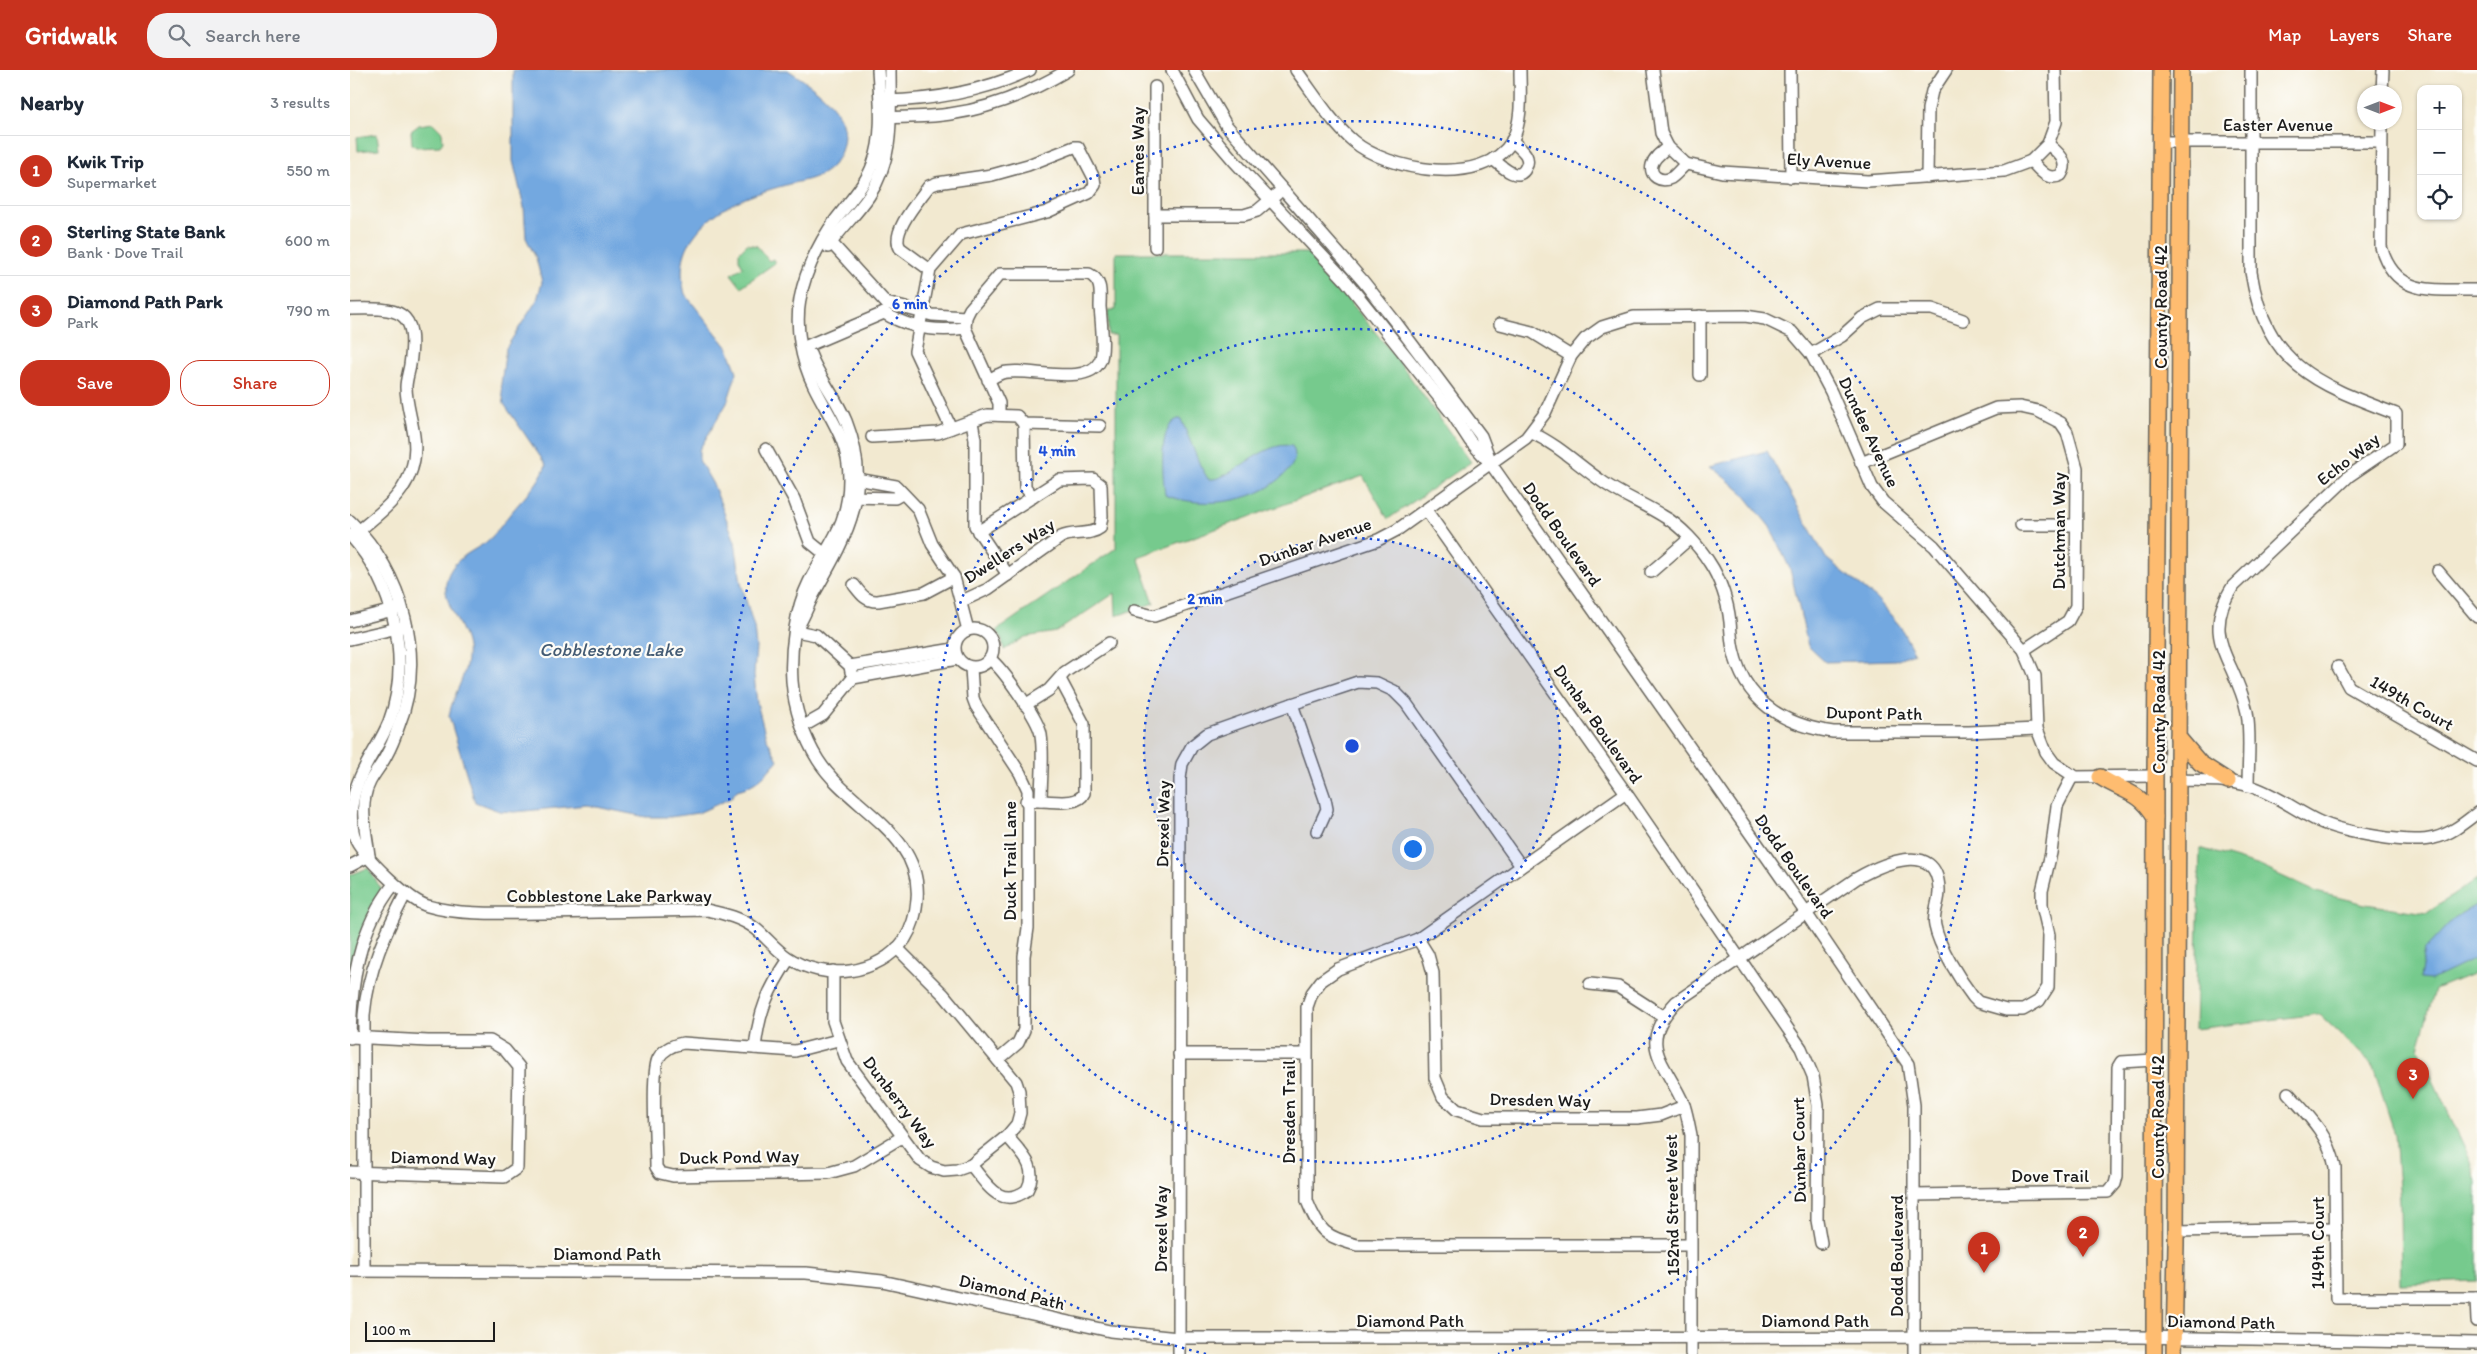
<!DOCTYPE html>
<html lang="en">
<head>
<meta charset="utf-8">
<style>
	:root { --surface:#fff; --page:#f2f2f3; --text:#1f2937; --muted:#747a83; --line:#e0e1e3; --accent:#c8321e }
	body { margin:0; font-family:Itim,sans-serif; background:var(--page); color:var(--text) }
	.controls { position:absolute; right:15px; top:15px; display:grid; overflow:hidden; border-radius:10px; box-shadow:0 1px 4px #0004 }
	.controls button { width:45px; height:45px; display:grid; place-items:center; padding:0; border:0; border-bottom:1px solid var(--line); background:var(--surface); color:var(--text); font:25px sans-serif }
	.compass { position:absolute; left:2007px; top:15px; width:45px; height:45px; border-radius:50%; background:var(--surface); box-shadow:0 1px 4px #0004; rotate:90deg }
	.scale { position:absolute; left:15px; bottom:12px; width:130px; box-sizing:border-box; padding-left:5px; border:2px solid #1c1c1c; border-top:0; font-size:14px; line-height:18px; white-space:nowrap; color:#1c1c1c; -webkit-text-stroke:4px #fdfcf7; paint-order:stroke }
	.you { position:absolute; left:1062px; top:778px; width:18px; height:18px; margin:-12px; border:4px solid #fff; border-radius:50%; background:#1a73e8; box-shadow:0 0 0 8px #1a73e833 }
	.badge { display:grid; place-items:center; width:32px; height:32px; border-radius:50%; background:var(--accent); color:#fff; font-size:16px; font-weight:700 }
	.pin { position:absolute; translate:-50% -41px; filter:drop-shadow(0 1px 2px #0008) }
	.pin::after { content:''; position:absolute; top:26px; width:18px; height:15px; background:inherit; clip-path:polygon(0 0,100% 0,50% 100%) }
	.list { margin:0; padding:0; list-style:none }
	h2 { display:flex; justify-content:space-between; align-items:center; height:65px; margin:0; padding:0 20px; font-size:21px }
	h2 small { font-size:16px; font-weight:400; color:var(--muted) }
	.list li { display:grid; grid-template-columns:32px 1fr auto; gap:15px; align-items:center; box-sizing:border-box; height:70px; padding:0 20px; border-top:1px solid var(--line) }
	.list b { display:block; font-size:19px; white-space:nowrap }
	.list p { margin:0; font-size:16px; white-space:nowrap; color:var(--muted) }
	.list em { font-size:16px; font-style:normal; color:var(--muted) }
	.actions { display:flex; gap:10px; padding:15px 20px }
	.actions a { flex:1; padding:11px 0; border:1px solid var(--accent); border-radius:20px; text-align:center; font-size:18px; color:var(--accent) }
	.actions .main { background:var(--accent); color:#fff }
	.icon { flex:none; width:28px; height:28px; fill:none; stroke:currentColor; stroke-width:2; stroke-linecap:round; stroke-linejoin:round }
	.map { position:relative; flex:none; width:2127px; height:1284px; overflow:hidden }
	header { display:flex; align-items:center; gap:30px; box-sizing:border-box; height:70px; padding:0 25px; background:var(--accent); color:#fff }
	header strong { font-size:24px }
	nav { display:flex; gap:28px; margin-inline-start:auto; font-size:18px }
	.search { width:350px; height:45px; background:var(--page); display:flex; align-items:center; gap:12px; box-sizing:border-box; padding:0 18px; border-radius:20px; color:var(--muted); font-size:19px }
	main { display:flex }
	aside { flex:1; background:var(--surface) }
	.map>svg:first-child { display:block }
</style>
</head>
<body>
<header>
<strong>Gridwalk</strong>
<div class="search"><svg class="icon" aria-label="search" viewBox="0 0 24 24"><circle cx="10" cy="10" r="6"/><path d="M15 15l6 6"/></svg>Search here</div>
<nav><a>Map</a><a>Layers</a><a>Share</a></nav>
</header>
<main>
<aside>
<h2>Nearby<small>3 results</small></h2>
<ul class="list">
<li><span class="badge">1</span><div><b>Kwik Trip</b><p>Supermarket</p></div><em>550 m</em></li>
<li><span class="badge">2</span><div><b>Sterling State Bank</b><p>Bank · Dove Trail</p></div><em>600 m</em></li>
<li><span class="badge">3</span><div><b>Diamond Path Park</b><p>Park</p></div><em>790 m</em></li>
</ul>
<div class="actions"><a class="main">Save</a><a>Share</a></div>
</aside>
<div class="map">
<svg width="2127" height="1284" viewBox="0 0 2127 1284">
	<rect width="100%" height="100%" fill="#fdfcf7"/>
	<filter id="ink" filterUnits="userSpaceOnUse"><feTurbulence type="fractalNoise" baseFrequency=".02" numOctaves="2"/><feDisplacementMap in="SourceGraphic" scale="10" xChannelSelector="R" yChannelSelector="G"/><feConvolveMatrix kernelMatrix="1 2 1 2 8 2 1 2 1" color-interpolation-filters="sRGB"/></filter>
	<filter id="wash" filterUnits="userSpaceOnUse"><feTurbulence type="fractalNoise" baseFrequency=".0096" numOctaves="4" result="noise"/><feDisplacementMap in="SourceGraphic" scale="20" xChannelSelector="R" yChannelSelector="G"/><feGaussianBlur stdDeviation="1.12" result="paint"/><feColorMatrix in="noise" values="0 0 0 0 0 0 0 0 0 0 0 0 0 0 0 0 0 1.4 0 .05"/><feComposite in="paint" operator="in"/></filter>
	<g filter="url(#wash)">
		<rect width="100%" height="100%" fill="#f2e9d0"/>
		<!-- green -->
		<g fill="#76ca8d" stroke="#497354">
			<polygon points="83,53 92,62 93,72 90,76 66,77 62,74 61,61 69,55"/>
			<polygon points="27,64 29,79 8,81 7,67"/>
			<polygon points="397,174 407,176 419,191 423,189 425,193 391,217 381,204 393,197 389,189 389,182"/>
			<polygon points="766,183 960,183 1045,286 1121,392 1038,449 1013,406 788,487 804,533 766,546 765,523 706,562 675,567 654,580 652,569 647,560 766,478 766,265 758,265 758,240 766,240"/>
			<polygon points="1850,778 1910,796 1966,822 2015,834 2077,843 2127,809 2127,902 2085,919 2068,978 2121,1091 2127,1112 2127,1211 2051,1214 2050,1132 2045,1064 2022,994 1969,944 1845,959"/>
			<polygon points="18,798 32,820 13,858 0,899 0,805"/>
		</g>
		<!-- water -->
		<g fill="#73a8e0" stroke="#48627e">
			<path d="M163,0H438C464,17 503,41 492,78C489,89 482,98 472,104C462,109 453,111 443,113C403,124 366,134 342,169C331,185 330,205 335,224L378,278L387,302L377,333L349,380V390L364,416L385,472L391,513L404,557L406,577L404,605L407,633L416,667L428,690C416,704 406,716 387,720L381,728L348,743L320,747H296L237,735L164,742L149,741L125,732L99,646C103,622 120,603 117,577C113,550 83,526 102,498C109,487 124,480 135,473C147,464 155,449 165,438C177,424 189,414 196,395L154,334L151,314L156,278L187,230L192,212L186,188L176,168L174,137L163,91Z"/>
			<path d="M828,349H831L850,395L858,409C879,413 914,369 942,376C947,384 945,391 940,398C914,433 854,440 815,425C813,407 807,356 828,349Z"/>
			<polygon points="1417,381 1476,488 1527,529 1550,556 1564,583 1545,590 1475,592 1458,576 1440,499 1420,457 1391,421 1360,396"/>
			<polygon points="2127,835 2127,888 2081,910 2070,909 2075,879 2104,848"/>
		</g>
	</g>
	<g filter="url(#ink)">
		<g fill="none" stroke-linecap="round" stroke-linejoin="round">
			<defs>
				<g id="minor">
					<polyline points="822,0 848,49 884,91 996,211 1103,345 1120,371 1141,394 1456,843 1558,994 1564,1035 1564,1284"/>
					<polyline points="844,0 876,55 1013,211 1047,254 1131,366 1140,390"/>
					<path d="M946,0C964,24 981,52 1003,71C1038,101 1134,118 1162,71C1173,50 1170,23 1170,0"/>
					<polyline points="1303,0 1311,63 1318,77 1336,94 1372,102 1518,111 1654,101 1681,91 1698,74 1706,52 1705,0"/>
					<polyline points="1440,0 1441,107"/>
					<polyline points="805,17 805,177"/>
					<polyline points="2032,22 2033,0"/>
					<path d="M534,31C584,30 634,21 680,0"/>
					<path d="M534,48C556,46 578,48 600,44C643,38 681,22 718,0"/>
					<path d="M2032,52L2031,177C2046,228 2083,219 2127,220"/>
					<polyline points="1811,72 2031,72"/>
					<path d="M1318,77C1312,82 1304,87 1302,95C1299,106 1311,113 1321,108C1326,105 1331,98 1336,94"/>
					<path d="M1143,89C1151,96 1169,114 1176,97C1178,94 1178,89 1176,85C1173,80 1166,75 1162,70"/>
					<path d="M1681,91C1690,100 1697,112 1711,105C1720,91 1708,83 1698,74"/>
					<polyline points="1577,107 1578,39 1582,21 1596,0"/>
					<polyline points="805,145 894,145 907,141 927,124"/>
					<polyline points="476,167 536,233 582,245 616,247"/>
					<path d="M478,177C490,159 507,144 519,126C545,87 540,45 540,0"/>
					<path d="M580,200L611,164L697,142L739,123L745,115L744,108L728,77H724L678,95L642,105L587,113L579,116C569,130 540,162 550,178L580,200L565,281L601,358"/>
					<path d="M0,239C50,238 68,238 60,295C59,302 56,310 56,317C56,333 62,350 64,366C71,414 37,437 5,464"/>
					<path d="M534,243C559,258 587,262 615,258"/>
					<polyline points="1350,246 1350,305"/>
					<polyline points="1150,254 1182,262 1221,286"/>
					<polyline points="452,278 534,243"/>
					<polyline points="1461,284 1492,266 1512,248 1530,239 1582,239 1613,250"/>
					<path d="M638,310C642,308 647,305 652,303C676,296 737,318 750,291C755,281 751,250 750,237C750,224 753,211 739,204H650L620,239L616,247L615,258L649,333V345"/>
					<polyline points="622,352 625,369 625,456 658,505"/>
					<polyline points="674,354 675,417 683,427"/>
					<path d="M1182,363C1208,375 1227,394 1250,410C1270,425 1293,433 1313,446C1330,455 1349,476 1359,492C1370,508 1378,532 1380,552C1381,561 1381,570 1383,579C1394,631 1433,655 1483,662H1619L1687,659"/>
					<polyline points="522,367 588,363 637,345 667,346 674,354 750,356"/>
					<polyline points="416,379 444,429 460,472 481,489"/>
					<polyline points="1511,393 1646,338 1670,337 1688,341 1711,353 1717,362 1727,398 1726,536 1718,551 1674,580"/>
					<polyline points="501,408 546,416 568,439 582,474 604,507 618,560"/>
					<polyline points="500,427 545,428 552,424"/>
					<polyline points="1076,440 1276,723 1451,978 1463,1006 1468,1035 1467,1150 1471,1173"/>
					<path d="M0,451C53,503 77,587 48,658C45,667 41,677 36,686C29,700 18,709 15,726C11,745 17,767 19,786"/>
					<polyline points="1671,455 1726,455"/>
					<path d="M0,465C44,514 62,590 39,652C28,679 8,701 3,730C0,743 1,763 8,774C19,791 59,831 78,836C111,846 160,843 195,843C249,842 303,841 357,840C375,844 392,848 406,859C417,868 425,879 437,887C474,912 529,905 555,869C562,858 566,843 567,830C573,763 499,739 468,690C454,668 444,637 442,611C440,581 445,540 459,512C478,474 499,456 499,409C499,369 480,349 464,316C451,290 445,257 450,229C456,197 473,164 494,139C505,125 517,111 523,94C534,65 530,31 528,0"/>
					<polyline points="2088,501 2127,547"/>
					<polyline points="1301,502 1339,469"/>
					<path d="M504,515C511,524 516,532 528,531L574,523L604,507"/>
					<path d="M612,531L638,519L711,467C723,461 740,466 750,458L752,446L751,415L743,409L709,410L628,462"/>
					<polyline points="784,541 804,546 1028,470 1047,460 1176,368 1195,343 1221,286 1235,269 1252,257 1284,247 1395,246 1415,249 1442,262 1461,284 1481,322 1522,417 1533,432 1584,476 1674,580 1685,606 1687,659 1696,682 1704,693 1725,707 1805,706"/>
					<polyline points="0,551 47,539"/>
					<path d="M447,558C455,546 459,532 466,520C499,462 523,419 496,351C486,327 469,308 460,284"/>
					<circle cx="624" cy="578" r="19"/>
					<polyline points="446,561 466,565 500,596 501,602"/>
					<polyline points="0,569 52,557"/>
					<path d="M640,589C653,599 689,650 691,665C694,686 691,709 691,731H676"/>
					<polyline points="500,596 604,579"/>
					<polyline points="1988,597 1999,617 2127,691"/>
					<polyline points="621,598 623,628 626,636 670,703 678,720 678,858 674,886 674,960 668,973 648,990"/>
					<polyline points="942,634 975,729 977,739 967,761"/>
					<polyline points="675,635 699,620 715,602 759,573"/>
					<polyline points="452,657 473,645 503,608 607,589"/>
					<path d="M1828,710C1852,711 1877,709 1900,716C1925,724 1945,740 1968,751C1992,762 2059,775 2084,768C2101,764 2114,753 2127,743"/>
					<path d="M1898,716C1898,692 1901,665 1897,642C1886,590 1849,569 1883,516L1999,406L2046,374V344C1967,314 1916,296 1901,202V0"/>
					<path d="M1276,723L1068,869L988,899L971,911L962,923L957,937V1131C969,1161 975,1167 1007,1175H1340"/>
					<path d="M691,731C704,731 728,736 734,723V654L710,609"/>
					<polyline points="0,796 19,786"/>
					<polyline points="1068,869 1078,885 1083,903 1085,1008 1093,1027 1107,1040 1133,1048 1287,1048 1311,1045 1334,1036"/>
					<polyline points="483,901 483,951 497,991 570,1090 581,1097 594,1101 607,1100 621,1095 657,1066 667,1054 670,1043 669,1021 666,1012 594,925 547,878"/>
					<polyline points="1240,914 1268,917 1313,946"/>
					<polyline points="0,967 78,971 140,971 155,980 169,997 167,1098 154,1107 0,1102"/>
					<path d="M0,968C1,912 8,860 44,814"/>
					<path d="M488,970L445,981L333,973C323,975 313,979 308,989C301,1004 306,1076 306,1097L310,1103L323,1106L478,1103L504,1096L552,1067"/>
					<path d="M405,978C409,941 418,920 439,889"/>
					<polyline points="829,984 956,984"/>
					<path d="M1938,1023C1959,1046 1979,1065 1985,1097L1986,1228H2127"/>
					<path d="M621,1095C637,1114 650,1140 677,1120C689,1097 672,1084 657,1066"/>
					<polyline points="1564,1125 1758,1122 1765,1114 1767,1106 1768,997 1771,992 1804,990"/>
					<polyline points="1826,1161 1986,1158"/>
					<polyline points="0,1201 456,1203 532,1211 760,1261 828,1268 1788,1267 2127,1273"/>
					<path d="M14,1201V945C18,900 35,863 56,823"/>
					<polyline points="2126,1228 2127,1251"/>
					<polyline points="829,1284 830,709 832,694 842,676 857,664 942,634 1008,612 1027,613 1044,621 1056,633 1171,796"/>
					<path d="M1341,1284V1065C1339,1055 1337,1044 1334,1035C1316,992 1285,976 1326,932L1507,808C1532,794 1587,769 1589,819C1590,832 1582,843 1585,856C1589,877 1610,910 1623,927L1628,932L1656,940H1673L1689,931L1698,917L1699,865L1692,835V821L1701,783L1707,736L1723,705"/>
				</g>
				<g id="highway">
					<polyline points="1828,667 1850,693 1878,711"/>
					<path d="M1750,707C1773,722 1790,721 1805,747"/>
					<polyline points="1804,1284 1805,706 1811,0"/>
					<polyline points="1824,1284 1826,1174 1831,0"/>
				</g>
			</defs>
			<!-- minor casing -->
			<use href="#minor" stroke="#67645b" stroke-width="14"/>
			<!-- highway casing -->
			<use href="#highway" stroke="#67645b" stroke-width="18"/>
			<!-- minor -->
			<use href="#minor" stroke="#fff" stroke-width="11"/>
			<!-- highway -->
			<use href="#highway" stroke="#febc70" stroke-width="15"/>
		</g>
	</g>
	<!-- distance rings -->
	<circle cx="1002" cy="676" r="208" fill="#1d4ed8" fill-opacity=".12"/>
	<g fill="none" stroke="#1d4ed8" stroke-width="2.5" stroke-dasharray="2.5 5">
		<circle cx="1002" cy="676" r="208"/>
		<circle cx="1002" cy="676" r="417"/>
		<path d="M856 1284A625 625 0 1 1 1148 1284"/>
	</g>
	<g text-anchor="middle" stroke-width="4.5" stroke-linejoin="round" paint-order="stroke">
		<!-- street labels -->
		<g font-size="18" fill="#1c1c1c" stroke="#fdfcf7">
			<text x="1928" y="61">Easter Avenue</text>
			<text transform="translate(788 81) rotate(-90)" y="6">Eames Way</text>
			<text transform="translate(1479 91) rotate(3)" y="6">Ely Avenue</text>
			<text transform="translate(1811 237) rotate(-90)" y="6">County Road 42</text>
			<text transform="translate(1519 362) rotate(65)" y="6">Dundee Avenue</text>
			<text transform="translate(1998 389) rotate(-38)" y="6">Echo Way</text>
			<text transform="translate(1709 461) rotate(-90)" y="6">Dutchman Way</text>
			<text transform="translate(1212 464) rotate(55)" y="6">Dodd Boulevard</text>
			<text transform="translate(965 472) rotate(-19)" y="6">Dunbar Avenue</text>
			<text transform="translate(659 481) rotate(-33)" y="6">Dwellers Way</text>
			<text transform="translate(2062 633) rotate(30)" y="6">149th Court</text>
			<text transform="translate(1809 642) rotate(-90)" y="6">County Road 42</text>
			<text transform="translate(1524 643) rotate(1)" y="6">Dupont Path</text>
			<text transform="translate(1248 654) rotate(55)" y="6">Dunbar Boulevard</text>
			<text transform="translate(813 754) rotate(-89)" y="6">Drexel Way</text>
			<text transform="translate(660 791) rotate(-90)" y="6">Duck Trail Lane</text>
			<text transform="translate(1444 796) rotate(55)" y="6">Dodd Boulevard</text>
			<text x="259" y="832">Cobblestone Lake Parkway</text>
			<text transform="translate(1190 1030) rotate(1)" y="6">Dresden Way</text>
			<text transform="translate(550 1032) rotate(53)" y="6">Dunberry Way</text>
			<text transform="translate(939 1042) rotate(-90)" y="6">Dresden Trail</text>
			<text transform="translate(1808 1047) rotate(-90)" y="6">County Road 42</text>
			<text transform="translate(1449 1080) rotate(-91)" y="6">Dunbar Court</text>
			<text transform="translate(389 1087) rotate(-1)" y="6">Duck Pond Way</text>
			<text transform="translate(93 1088) rotate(1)" y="6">Diamond Way</text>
			<text x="1700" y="1112">Dove Trail</text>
			<text transform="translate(1322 1135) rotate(-91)" y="6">152nd Street West</text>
			<text transform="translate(811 1159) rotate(-90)" y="6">Drexel Way</text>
			<text transform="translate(1968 1173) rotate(-90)" y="6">149th Court</text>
			<text x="257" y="1190">Diamond Path</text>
			<text transform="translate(1547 1186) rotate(-90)" y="6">Dodd Boulevard</text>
			<text transform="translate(662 1222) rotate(13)" y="6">Diamond Path</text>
			<text x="1060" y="1257">Diamond Path</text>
			<text x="1465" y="1257">Diamond Path</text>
			<text transform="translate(1871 1252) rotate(1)" y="6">Diamond Path</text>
		</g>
		<!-- water labels -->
		<g font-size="19" font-style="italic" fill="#435b74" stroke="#fdfcf7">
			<text x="261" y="586">Cobblestone Lake</text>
		</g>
	</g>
	<circle cx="1002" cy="676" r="8" fill="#1d4ed8" stroke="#fdfcf7" stroke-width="2.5"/>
	<g font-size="15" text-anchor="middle" font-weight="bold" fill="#1d4ed8" stroke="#fdfcf7" stroke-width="4.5" stroke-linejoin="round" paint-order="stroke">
		<text x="560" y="239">6 min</text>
		<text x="707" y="386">4 min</text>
		<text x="855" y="534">2 min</text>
	</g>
</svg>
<div class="controls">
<button>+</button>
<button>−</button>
<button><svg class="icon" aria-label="locate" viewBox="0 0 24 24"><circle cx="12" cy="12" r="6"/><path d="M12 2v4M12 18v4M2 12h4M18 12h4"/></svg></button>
</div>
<svg class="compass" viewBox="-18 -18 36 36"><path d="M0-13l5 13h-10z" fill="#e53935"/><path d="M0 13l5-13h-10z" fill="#747a83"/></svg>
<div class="scale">100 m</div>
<div class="you"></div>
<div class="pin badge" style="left:1634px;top:1203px">1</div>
<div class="pin badge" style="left:1733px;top:1187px">2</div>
<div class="pin badge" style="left:2063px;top:1029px">3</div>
</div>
</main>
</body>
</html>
